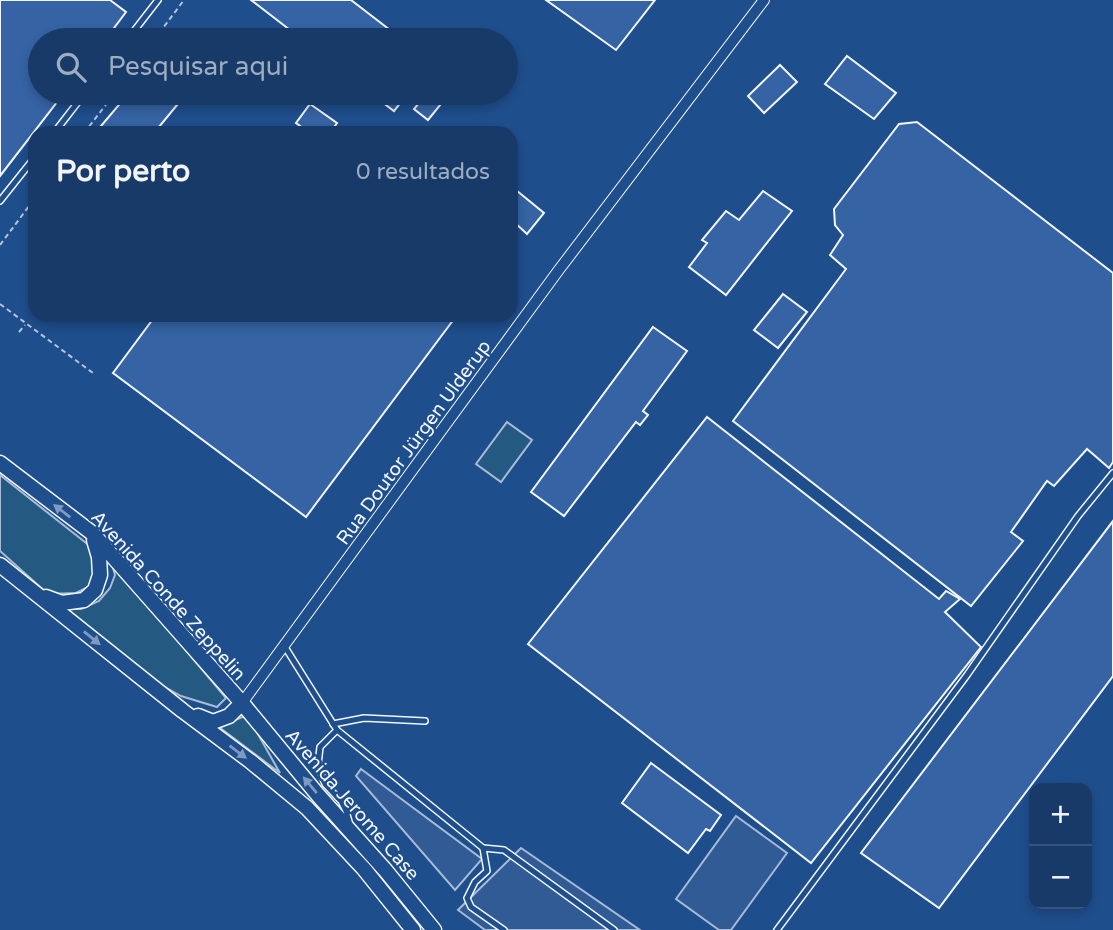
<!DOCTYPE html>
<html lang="pt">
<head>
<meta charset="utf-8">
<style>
	:root { --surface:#173a69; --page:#20416f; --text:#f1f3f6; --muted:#9eadc0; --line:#36547d }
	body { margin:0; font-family:"Varela Round",sans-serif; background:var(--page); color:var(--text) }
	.controls { position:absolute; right:21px; bottom:21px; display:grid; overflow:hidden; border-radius:14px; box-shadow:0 4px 10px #0003 }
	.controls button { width:63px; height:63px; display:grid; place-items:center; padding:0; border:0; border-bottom:2px solid var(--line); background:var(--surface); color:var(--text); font:35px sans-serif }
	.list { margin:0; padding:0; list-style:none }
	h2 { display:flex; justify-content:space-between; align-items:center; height:91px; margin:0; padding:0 28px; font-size:30px }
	h2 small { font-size:23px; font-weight:400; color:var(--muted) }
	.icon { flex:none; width:38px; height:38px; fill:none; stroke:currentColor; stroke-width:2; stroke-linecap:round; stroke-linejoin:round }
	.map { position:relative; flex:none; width:1113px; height:930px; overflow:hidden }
	.search { position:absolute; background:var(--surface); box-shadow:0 4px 10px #0003; left:28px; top:28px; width:490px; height:77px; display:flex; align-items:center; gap:18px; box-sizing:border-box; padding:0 24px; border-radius:38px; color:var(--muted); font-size:26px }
	.panel { position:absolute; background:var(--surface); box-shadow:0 4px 10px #0003; left:28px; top:126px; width:490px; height:196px; border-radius:21px }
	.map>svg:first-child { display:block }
</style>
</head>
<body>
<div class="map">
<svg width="1113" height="930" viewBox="0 0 1113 930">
	<rect width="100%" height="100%" fill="#1f4e8c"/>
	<!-- green -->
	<g fill="#245a82" stroke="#a8bbd7" stroke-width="2">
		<polygon points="507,422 532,440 501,482 476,464"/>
		<polygon points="0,475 95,550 97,564 90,586 76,593 48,594 0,551"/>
		<polygon points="111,561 226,698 217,707 181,696 129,667 65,609 81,609 99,601 110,588 115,575"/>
		<polygon points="247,715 280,773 219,727"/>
	</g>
	<!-- parking -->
	<g fill="#305b95" stroke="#a8bbd7" stroke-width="2">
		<polygon points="361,769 482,859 455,890 356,776"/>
		<polygon points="736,816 787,853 731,930 719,930 676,899"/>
		<polygon points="521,848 640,930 485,930 458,910"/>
	</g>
	<!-- building -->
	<g fill="#3563a3" stroke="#f2f6ff" stroke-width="2">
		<polygon points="0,0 110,0 126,12 105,40 40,40 40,93 64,93 0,176"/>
		<polygon points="251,0 351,0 403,40 303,40"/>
		<polygon points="546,0 655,0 616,50"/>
		<polygon points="847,56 896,93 874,119 825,84"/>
		<polygon points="780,65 797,82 764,113 748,96"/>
		<polygon points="129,93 187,93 154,133 95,133"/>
		<polygon points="370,93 408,93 394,111"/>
		<polygon points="427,93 441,104 428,120 414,109"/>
		<polygon points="310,104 337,123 330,133 310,133 296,123"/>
		<polygon points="917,122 1113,273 1113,462 1109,468 1087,449 1054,486 1047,481 1011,532 1023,541 971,606 733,421 846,269 830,255 843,235 835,225 834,209 899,124"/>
		<polygon points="511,186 544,213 527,234 513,221 516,215 511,211"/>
		<polygon points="763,191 792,211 726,295 689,267 707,243 702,240 726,211 739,220"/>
		<polygon points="783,294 807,312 778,348 754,330"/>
		<polygon points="156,315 457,315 306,517 113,373"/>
		<polygon points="653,327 687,351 643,411 648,415 640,425 636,422 564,516 531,492"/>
		<polygon points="707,417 939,599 946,591 960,599 945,612 981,647 811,863 528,644"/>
		<polygon points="1113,521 1113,676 939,908 861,853"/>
		<polygon points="651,763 721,815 710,831 706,829 688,853 622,803"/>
	</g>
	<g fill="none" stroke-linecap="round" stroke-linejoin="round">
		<defs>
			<g id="service">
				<polyline points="127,40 158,0"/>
				<polyline points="54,133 85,93"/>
				<polyline points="0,201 35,157"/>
				<polyline points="285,647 337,730 483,848 504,850 614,930"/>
				<polyline points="333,724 364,718 425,721"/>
				<polyline points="337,730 320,747 318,765 325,784 341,801 346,811 350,825"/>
				<polyline points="483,848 487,871 475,882 467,898 471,907 504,930"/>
				<polyline points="777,930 967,675 1078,516 1113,473"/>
			</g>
			<polyline id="minor" points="242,703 558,271 764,0"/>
			<g id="secondary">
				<polyline points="0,463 92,533 242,703 318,795 386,871 434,930"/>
				<polyline points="0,565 183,711 250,761 307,808 364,869 413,930"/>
				<polyline points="46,597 62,603 84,600 95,590 100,575 99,557 94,540"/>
				<polyline points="198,716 213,722 229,716 242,703"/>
			</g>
		</defs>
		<!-- service casing -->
		<use href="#service" stroke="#f2f6ff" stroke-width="8"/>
		<!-- minor casing -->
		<use href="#minor" stroke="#f2f6ff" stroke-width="12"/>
		<!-- secondary casing -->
		<use href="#secondary" stroke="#f2f6ff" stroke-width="17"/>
		<!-- path -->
		<g stroke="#b3c4dc" stroke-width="2" stroke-dasharray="5 3.5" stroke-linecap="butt">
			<polyline points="154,40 184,0"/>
			<polyline points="84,133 115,93"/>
			<polyline points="0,245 35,198"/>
			<polyline points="0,304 93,373"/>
			<polyline points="19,332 25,325"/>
		</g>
		<!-- service -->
		<use href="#service" stroke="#1f4e8c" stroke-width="5"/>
		<!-- minor -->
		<use href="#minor" stroke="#1f4e8c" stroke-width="10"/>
		<!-- secondary -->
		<use href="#secondary" stroke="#1f4e8c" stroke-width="14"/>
	</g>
	<!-- one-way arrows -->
	<defs><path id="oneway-solid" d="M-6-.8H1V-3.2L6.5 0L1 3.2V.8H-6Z" transform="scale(1.75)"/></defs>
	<g fill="#7e9ac0">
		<use href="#oneway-solid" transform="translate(62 511) rotate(-142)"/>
		<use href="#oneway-solid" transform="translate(92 638) rotate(39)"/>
		<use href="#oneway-solid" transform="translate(238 752) rotate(37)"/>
		<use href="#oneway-solid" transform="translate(310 785) rotate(-130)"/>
	</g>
	<g text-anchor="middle" stroke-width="5" stroke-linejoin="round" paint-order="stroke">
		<!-- street labels -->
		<g font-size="19" fill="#f2f6ff" stroke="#1f4e8c">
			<text transform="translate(413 442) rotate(-54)" y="7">Rua Doutor Jürgen Ulderup</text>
			<text transform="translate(169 595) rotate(48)" y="7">Avenida Conde Zeppelin</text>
			<text transform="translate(353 804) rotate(49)" y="7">Avenida Jerome Case</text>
		</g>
	</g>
</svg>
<div class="controls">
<button>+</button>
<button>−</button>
</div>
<div class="search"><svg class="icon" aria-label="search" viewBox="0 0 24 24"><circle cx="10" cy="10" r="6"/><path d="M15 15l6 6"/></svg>Pesquisar aqui</div>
<section class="panel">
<h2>Por perto<small>0 resultados</small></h2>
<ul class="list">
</ul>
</section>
</div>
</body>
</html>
